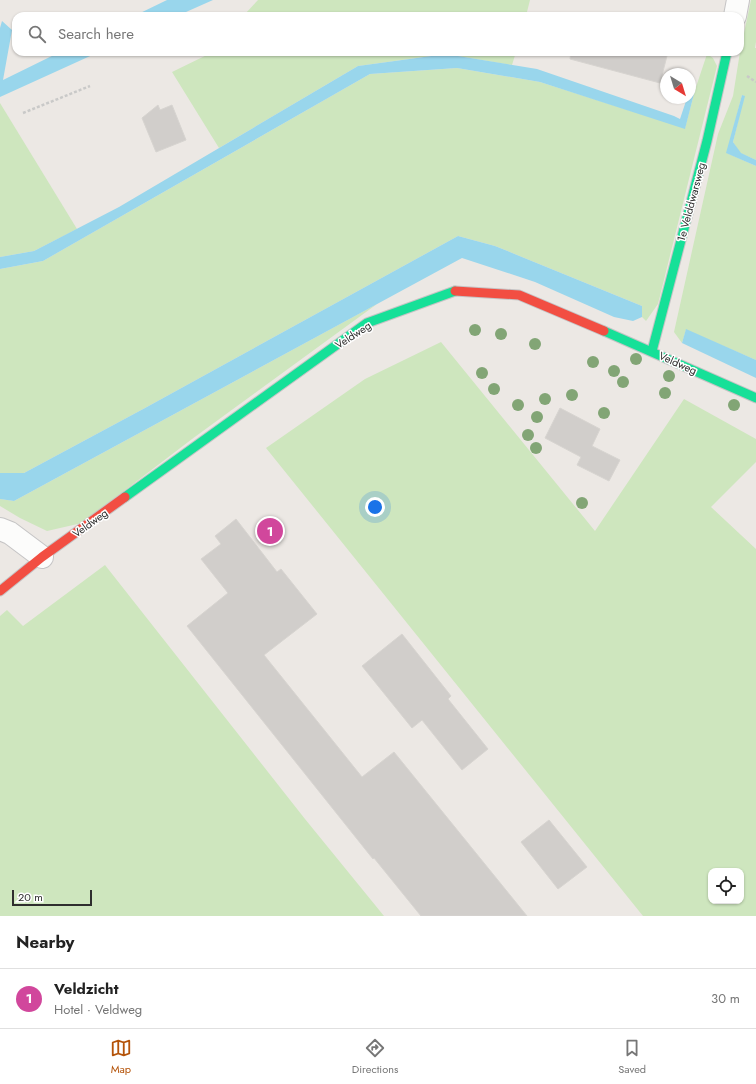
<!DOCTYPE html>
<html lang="en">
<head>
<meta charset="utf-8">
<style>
	:root { --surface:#fff; --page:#f6f6f6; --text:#222; --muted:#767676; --line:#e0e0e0; --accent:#b45309 }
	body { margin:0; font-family:Jost,sans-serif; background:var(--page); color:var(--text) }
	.controls { position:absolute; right:12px; bottom:12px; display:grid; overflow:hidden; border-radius:8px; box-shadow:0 1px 3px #0004 }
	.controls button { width:36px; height:36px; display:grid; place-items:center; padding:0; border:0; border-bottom:1px solid var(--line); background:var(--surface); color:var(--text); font:20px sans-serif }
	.compass { position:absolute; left:660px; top:68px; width:36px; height:36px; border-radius:50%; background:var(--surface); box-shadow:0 1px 3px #0004; rotate:142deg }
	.scale { position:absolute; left:12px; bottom:10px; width:80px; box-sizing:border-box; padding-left:4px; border:2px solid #2e2e2e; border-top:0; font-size:11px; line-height:14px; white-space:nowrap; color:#2e2e2e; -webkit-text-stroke:3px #fff; paint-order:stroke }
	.you { position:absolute; left:375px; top:507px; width:14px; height:14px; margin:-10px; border:3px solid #fff; border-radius:50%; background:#1a73e8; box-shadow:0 0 0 6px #1a73e833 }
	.badge { display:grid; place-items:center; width:26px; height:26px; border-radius:50%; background:var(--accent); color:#fff; font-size:13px; font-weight:700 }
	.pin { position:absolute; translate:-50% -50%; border:2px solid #fff; box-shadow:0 1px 4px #0006 }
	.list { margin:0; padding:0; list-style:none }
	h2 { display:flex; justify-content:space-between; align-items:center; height:52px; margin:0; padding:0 16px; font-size:17px }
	h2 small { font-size:13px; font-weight:400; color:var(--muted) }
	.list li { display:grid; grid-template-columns:26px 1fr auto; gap:12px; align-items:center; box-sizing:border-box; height:60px; padding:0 16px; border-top:1px solid var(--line) }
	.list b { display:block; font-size:15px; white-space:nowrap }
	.list p { margin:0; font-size:13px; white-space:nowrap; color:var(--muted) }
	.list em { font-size:13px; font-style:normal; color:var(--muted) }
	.icon { flex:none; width:22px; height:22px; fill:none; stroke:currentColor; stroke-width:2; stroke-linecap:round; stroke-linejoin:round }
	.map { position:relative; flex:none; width:756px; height:916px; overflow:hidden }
	.search { position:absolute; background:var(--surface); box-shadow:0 1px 3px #0004; left:12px; right:12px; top:12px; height:44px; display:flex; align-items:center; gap:10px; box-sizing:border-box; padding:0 14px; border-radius:12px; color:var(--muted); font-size:15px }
	.sheet { height:112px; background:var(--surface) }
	nav { display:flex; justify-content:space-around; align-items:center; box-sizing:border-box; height:56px; border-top:1px solid var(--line); background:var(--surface); font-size:11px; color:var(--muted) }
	nav a { display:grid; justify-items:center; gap:2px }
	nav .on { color:var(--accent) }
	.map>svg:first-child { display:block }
</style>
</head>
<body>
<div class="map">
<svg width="756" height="916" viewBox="0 0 756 916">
	<rect width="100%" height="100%" fill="#ece8e4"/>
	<!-- green -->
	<g fill="#cee6be" fill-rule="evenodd">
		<polygon points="258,0 530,0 526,16 243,16"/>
		<polygon points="751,0 756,0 756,42 755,48 756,48 756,160 740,153 733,142 744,96 742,95 727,153 756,166 756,360 686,330 682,343 674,332 718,134 733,96 740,52"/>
		<polygon points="213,52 516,52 512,65 446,54 358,66 219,148 172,72"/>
		<polygon points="707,54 713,58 717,66 658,304 646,321 642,317 642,306 495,246 458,236 145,408 24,473 0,473 0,269 43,261 370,74 457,68 540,82 685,128 695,90"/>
		<polygon points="0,103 77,229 34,251 0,257"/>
		<polygon points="377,304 192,439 82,523 47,531 20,518 0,506 0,499 14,501"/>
		<path d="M441,342L595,531L684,399L756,439V462L711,507L756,549V916H643L266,448L365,379ZM711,871H741V901H711Z"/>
		<polygon points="105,565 305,819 384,916 0,916 0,616 7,610 23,626"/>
	</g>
	<!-- water -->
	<g fill="#99d6ec">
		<polygon points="167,0 213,0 177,16 134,16"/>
		<polygon points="2,21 12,30 3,80 60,52 99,52 0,97 0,28"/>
		<polygon points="446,54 537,69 674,116 680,119 687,98 690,98 690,87 695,90 685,129 540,82 457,68 370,74 43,261 0,269 0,257 34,251 119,207 358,66"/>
		<polygon points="742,95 745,96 733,142 741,153 756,160 756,166 726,153"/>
		<polygon points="458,236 495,246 642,306 642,317 633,321 614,317 535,282 462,258 14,501 0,499 0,473 24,473 145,408"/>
		<polygon points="686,329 756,360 756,378 682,343"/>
	</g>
	<!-- building -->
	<g fill="#d1cecb" stroke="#d7d4d0">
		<polygon points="571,52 668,52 660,83 570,59"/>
		<polygon points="158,105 160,110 172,105 186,140 156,152 142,118"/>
		<polygon points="560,408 600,429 592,446 620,460 609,481 577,465 581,457 545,438"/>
		<polygon points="236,519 277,572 281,569 317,614 264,655 362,777 394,752 527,916 421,916 374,858 373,859 187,626 228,593 201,559 221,544 215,536"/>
		<polygon points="402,634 451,696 448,699 488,749 462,770 422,720 412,728 362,666"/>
		<polygon points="549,820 587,867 558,889 521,842"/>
	</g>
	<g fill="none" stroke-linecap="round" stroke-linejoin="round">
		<defs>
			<g id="street">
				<polyline points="735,16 738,0"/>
				<polyline points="0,529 10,533 42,557"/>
			</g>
			<g id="fast">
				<polyline points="604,331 756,398"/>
				<polyline points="652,351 707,141 727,52"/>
				<polyline points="125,497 367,323 455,291"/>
			</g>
			<g id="jam">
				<polyline points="455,291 519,295 604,331"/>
				<polyline points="0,591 42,557 125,497"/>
			</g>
		</defs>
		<!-- street casing -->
		<use href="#street" stroke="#c5c4c5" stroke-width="24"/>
		<!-- fast casing -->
		<use href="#fast" stroke="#c5c4c5" stroke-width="11"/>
		<!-- jam casing -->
		<use href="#jam" stroke="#c5c4c5" stroke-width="11"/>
		<!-- path -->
		<g stroke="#c9c9c8" stroke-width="2.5" stroke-dasharray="3 2" stroke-linecap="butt">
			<polyline points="747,76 756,82"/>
			<polyline points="23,113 90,86"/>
		</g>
		<!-- street -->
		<use href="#street" stroke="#fcfcfb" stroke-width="22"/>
		<!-- fast -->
		<use href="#fast" stroke="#16e098" stroke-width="9"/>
		<!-- jam -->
		<use href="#jam" stroke="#f24e42" stroke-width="9"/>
	</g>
	<!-- trees -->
	<g fill="#82a575">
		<circle cx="475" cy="330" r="6"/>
		<circle cx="501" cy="334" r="6"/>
		<circle cx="535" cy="344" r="6"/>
		<circle cx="636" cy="359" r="6"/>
		<circle cx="593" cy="362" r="6"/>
		<circle cx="614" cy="371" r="6"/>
		<circle cx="482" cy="373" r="6"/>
		<circle cx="669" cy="376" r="6"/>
		<circle cx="623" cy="382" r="6"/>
		<circle cx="494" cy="389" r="6"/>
		<circle cx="665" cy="393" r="6"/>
		<circle cx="572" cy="395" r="6"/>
		<circle cx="545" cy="399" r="6"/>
		<circle cx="518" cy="405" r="6"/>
		<circle cx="734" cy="405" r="6"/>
		<circle cx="604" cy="413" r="6"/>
		<circle cx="537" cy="417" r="6"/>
		<circle cx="528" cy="435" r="6"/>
		<circle cx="536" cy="448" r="6"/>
		<circle cx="582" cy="503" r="6"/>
	</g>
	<g text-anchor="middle" stroke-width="3" stroke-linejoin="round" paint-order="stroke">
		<!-- street labels -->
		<g font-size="11" fill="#2e2e2e" stroke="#fff">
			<text transform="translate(691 202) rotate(-75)" y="4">1e Velddwarsweg</text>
			<text transform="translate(353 335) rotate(-33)" y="4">Veldweg</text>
			<text transform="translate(678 363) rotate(24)" y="4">Veldweg</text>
			<text transform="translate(90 523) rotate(-36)" y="4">Veldweg</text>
		</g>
	</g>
</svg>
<div class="controls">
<button><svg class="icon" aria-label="locate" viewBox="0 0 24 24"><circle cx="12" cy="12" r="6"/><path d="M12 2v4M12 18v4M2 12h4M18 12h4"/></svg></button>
</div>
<svg class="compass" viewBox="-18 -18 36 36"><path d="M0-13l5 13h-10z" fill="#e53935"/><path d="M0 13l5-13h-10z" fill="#767676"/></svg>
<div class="scale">20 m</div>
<div class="you"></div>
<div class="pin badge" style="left:270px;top:531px;background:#d1479c">1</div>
<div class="search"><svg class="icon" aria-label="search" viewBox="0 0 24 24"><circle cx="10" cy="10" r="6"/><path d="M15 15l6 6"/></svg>Search here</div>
</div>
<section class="sheet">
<h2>Nearby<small></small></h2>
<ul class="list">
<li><span class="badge" style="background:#d1479c">1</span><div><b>Veldzicht</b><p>Hotel · Veldweg</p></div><em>30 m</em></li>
</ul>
</section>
<nav>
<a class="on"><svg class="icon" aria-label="map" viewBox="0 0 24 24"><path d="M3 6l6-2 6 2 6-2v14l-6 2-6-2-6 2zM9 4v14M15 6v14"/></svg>Map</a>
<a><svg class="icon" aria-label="directions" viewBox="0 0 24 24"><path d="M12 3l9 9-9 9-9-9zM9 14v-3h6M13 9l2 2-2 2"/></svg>Directions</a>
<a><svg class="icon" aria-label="saved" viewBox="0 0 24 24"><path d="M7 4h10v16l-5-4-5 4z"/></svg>Saved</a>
</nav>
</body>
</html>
